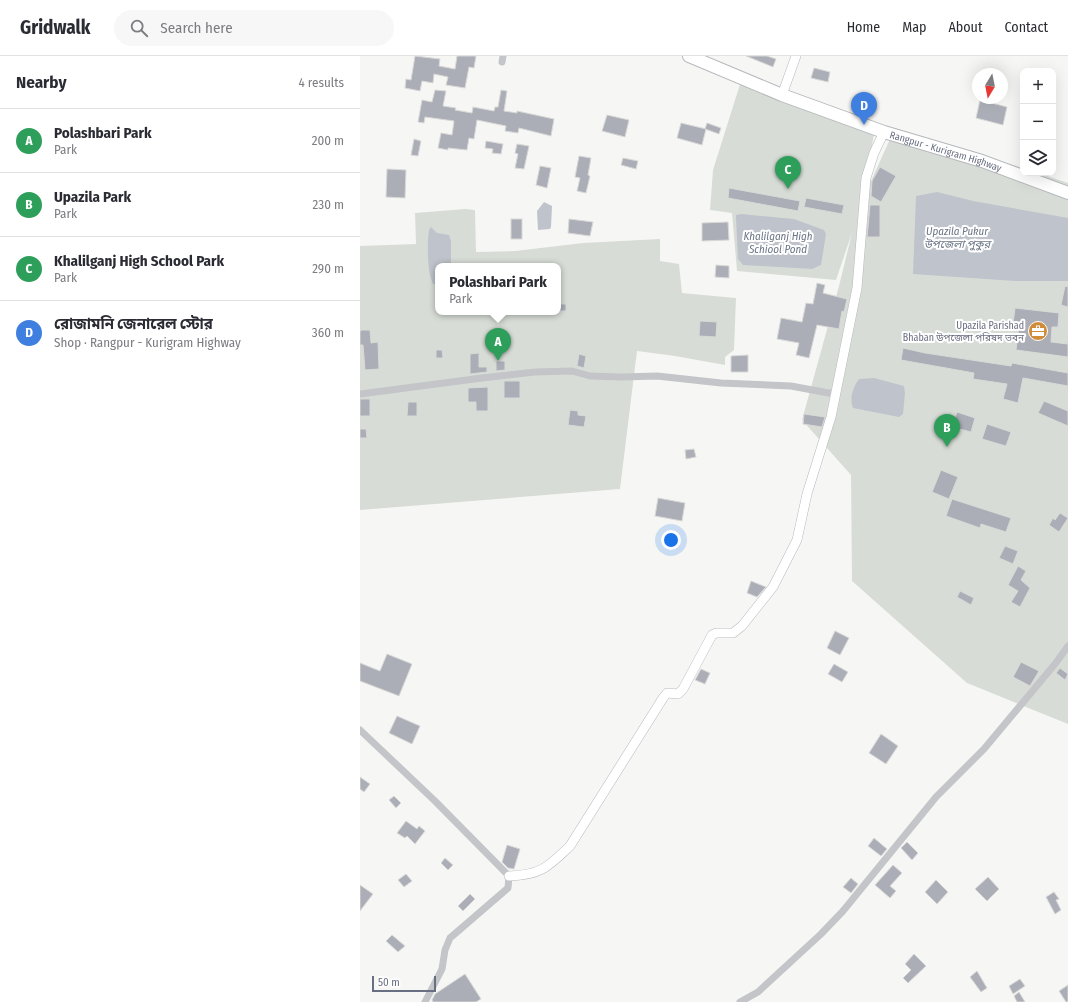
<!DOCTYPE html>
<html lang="en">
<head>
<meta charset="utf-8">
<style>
	:root { --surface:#fff; --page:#f7f7f7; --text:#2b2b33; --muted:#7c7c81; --line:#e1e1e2; --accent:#765736 }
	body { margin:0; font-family:"Fira Sans Condensed","Noto Sans Bengali",sans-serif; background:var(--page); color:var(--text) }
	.controls { position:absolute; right:12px; top:12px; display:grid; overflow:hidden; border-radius:8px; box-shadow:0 4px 16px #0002 }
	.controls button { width:36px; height:36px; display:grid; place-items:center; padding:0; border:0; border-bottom:1px solid var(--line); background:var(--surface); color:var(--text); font:20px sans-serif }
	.compass { position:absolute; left:612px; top:12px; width:36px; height:36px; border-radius:50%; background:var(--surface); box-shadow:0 4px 16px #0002; rotate:190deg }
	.scale { position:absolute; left:12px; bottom:10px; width:64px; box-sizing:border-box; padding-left:4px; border:2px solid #696f82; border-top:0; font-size:11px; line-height:14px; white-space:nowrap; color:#696f82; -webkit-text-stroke:3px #fff; paint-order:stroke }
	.you { position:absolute; left:311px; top:484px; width:14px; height:14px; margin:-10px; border:3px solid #fff; border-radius:50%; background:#1a73e8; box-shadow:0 0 0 6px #1a73e833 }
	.badge { display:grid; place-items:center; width:26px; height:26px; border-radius:50%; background:var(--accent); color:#fff; font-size:13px; font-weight:700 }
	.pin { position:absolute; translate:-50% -33px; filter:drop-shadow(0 1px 2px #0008) }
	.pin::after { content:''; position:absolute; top:21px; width:14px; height:12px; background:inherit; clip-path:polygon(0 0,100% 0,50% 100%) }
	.popup { position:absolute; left:75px; top:207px; width:126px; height:52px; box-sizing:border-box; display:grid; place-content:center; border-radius:8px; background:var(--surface); filter:drop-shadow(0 1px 3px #0005); font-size:13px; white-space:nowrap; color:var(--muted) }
	.popup b { font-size:15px; color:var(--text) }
	.popup::after { content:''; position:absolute; left:50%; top:100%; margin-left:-8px; border:8px solid transparent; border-top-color:var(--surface) }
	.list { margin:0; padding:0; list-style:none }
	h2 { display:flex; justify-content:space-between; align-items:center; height:52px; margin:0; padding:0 16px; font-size:17px }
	h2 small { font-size:13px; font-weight:400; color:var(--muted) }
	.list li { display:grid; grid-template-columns:26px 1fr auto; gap:12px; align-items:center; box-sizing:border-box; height:64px; padding:0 16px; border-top:1px solid var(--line) }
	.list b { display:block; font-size:15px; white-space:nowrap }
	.list p { margin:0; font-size:13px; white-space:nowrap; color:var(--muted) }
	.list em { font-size:13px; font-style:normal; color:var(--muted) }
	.icon { flex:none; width:22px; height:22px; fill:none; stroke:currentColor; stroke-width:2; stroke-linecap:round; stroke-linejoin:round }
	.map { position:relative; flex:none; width:708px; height:946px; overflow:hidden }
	header { display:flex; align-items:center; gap:24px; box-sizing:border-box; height:56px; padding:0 20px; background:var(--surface); border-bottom:1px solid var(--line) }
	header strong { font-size:19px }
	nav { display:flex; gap:22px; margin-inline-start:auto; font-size:14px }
	.search { width:280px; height:36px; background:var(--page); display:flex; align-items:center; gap:10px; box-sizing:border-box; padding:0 14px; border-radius:22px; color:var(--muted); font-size:15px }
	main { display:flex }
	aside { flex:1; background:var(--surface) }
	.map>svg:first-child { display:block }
</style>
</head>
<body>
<header>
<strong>Gridwalk</strong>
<div class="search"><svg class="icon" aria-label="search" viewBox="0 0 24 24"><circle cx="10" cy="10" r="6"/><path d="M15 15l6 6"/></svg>Search here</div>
<nav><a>Home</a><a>Map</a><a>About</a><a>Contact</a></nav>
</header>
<main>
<aside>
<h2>Nearby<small>4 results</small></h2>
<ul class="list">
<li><span class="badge" style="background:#2e9e5b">A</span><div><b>Polashbari Park</b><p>Park</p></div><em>200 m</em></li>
<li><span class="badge" style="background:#2e9e5b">B</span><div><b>Upazila Park</b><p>Park</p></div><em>230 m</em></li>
<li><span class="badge" style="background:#2e9e5b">C</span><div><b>Khalilganj High School Park</b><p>Park</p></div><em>290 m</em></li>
<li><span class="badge" style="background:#3f7fe0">D</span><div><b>রোজামনি জেনারেল স্টোর</b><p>Shop · Rangpur - Kurigram Highway</p></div><em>360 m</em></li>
</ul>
</aside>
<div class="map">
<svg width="708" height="946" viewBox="0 0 708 946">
	<rect width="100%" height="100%" fill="#f6f7f5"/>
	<!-- green -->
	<g fill="#d7ddd6" fill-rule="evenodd">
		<polygon points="381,25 500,60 516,68 501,147 535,72 663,112 663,117 678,117 708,127 708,668 607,627 492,525 491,419 442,364 479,230 492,177 476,224 377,215 372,157 350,154 353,114"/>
		<path d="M105,153L115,154L116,196L155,195L223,187L300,183V205L319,208L322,237L376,242L374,294L365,301V309L315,300L277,295L260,433L0,454V190L56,188L55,157ZM78,210H198V256H78Z"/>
	</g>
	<!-- water -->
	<g fill="#bfc3cb">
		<polygon points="577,136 613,145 708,162 708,225 655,225 553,218 556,140"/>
		<polygon points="184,146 192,150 191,171 190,173 178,174 177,155"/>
		<polygon points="381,158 434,163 464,174 466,178 461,209 452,213 383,209 378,203 376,162 376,159"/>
		<path d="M71,171L77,177L89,179L91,185V210H78V228H73C67,215 67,188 69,174Z"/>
		<path d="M514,322L544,330L545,337L543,358L539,361L493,352C489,342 493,331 499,323Z"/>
	</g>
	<!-- building -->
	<g fill="#abaeb6" stroke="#d8d9d7">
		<polygon points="55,0 80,3 79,10 95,13 97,0 116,0 114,12 109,11 105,32 86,29 88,21 74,18 73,27 62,25 60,35 45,32 46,23 51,24"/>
		<polygon points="386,0 407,0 416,3 413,11"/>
		<polygon points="454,12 470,16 468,26 451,22"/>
		<polygon points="75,34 86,35 83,50 96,52 95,54 112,57 113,51 134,55 135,51 138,51 141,34 147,35 144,55 157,57 157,55 194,63 191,80 159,72 158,77 145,75 146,70 117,64 114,83 109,82 107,94 88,92 88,94 78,92 81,77 92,79 94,65 65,61 64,67 58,66 62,44 72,46"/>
		<polygon points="620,44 647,51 643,69 616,62"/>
		<polygon points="247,59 269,64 265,81 242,75"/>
		<polygon points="321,67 346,73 342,89 317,82"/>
		<polygon points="347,67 361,72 359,78 345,73"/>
		<polygon points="54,83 61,85 58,100 51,99"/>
		<polygon points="126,85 143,88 141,98 132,97 133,93 125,92"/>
		<polygon points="157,88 169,90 164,113 155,112 158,98 155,97"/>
		<polygon points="219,100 231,102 228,119 230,120 226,137 217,135 220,122 215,121"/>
		<polygon points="263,102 278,105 276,113 261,109"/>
		<polygon points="180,110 191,112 187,132 176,129"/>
		<polygon points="520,111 536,120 521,146 511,140 512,125"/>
		<polygon points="27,113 46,114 45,142 26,141"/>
		<polygon points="369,132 440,145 438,155 368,142"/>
		<polygon points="446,142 484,149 482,158 444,151"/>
		<polygon points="510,149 520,149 520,181 507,181"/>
		<rect x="151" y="163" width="11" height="20"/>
		<polygon points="209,163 233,166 230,180 208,177"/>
		<polygon points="368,166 369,184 342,185 342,167"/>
		<polygon points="356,209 369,210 369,222 355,221"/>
		<polygon points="457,227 465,229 463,237 487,243 484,256 482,255 479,273 457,269 449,302 436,299 439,287 417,283 421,262 442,266 446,247 453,248"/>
		<polygon points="705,230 708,231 708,251 701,249"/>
		<rect x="198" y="248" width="8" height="7"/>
		<polygon points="655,252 699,257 698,271 692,271 691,286 708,288 708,301 656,294 659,269 653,268"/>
		<polygon points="340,265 357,266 356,281 339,280"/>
		<polygon points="2,274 10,274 11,287 18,286 19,313 5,314 3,289 0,289 0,275"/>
		<polygon points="543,292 565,297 651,310 652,307 708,317 708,330 663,322 658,347 643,343 647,328 613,323 614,317 541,304"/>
		<polygon points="76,294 82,294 83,302 76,302"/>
		<polygon points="119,297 119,311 127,311 127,316 110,318 110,298"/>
		<polygon points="219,298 226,300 224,312 217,310"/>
		<polygon points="388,299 388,316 371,316 371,300"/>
		<polygon points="136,305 145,305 145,314 136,315"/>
		<rect x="144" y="325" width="16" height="17"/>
		<polygon points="128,331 128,355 116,355 116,346 108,346 108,332"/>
		<rect x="0" y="343" width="10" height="17"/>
		<polygon points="684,345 708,355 708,370 678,357"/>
		<polygon points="48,346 57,346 57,360 47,360"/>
		<polygon points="210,354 218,355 218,359 226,360 224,371 208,369"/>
		<polygon points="597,356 615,362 611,376 592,371"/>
		<polygon points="444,358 465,361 462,371 443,368"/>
		<polygon points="627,368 651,376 646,390 622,383"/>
		<polygon points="0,373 6,373 7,382 0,382"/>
		<polygon points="334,393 336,401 326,403 325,394"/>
		<polygon points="581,414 598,421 589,443 572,436"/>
		<polygon points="298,442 325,447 322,465 295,460"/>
		<polygon points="592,443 651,462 646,476 621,468 620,472 586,460"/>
		<polygon points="700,457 708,462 699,476 689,469 693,462 695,464"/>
		<polygon points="645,490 658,495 653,508 639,502"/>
		<polygon points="658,510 666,515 661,524 670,532 660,551 651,546 658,535 648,529"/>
		<polygon points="391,525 406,531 397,541 387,537"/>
		<polygon points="600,535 614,542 611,549 597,541"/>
		<polygon points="475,575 489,582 480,599 467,592"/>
		<polygon points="27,598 52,608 39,640 0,625 0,607 20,615"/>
		<polygon points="661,606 679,615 670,630 653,621"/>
		<polygon points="474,608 488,616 482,626 468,618"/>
		<polygon points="700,612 708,618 705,624 696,617"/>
		<polygon points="341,613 350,617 345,628 335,624"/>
		<polygon points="37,660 60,670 52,688 29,677"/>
		<polygon points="521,678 538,690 526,708 509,697"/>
		<polygon points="0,721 10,728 4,736 0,733"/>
		<polygon points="34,740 41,747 36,752 29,744"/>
		<polygon points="46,765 57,773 59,770 65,775 55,788 47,780 45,782 37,777"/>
		<polygon points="514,782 527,793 521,800 508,790"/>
		<polygon points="547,786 558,797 552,804 541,792"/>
		<polygon points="147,789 160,793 154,813 148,812 142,806"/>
		<polygon points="85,802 93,809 88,814 81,807"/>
		<polygon points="533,809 542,817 530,830 536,835 530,842 515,829"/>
		<polygon points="46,818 52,825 44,831 38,824"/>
		<polygon points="628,821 639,833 627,845 615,833"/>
		<polygon points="491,822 498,828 491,837 483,831"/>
		<polygon points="576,824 588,836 577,848 565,836"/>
		<polygon points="0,829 13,838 0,855"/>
		<polygon points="694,836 699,843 696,844 701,854 695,858 686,841"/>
		<polygon points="110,838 115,843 103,855 98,850"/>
		<polygon points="32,879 45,890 38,896 26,885"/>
		<polygon points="554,898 566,910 548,927 543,922 551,914 545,908"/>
		<polygon points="617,915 627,932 621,936 610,921"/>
		<polygon points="105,918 121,943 116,946 73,946 72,944 75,938"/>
		<polygon points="660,923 665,930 653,938 649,930"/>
		<polygon points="708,929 708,946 706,946 699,935"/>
		<polygon points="659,936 665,946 657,946 654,940"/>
	</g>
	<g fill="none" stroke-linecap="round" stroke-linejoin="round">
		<defs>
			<g id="secondary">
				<polyline points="422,39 436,0"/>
				<path d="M149,820C181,819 188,811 210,790L303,642L307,637L318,638L323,633L352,579L356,577H373L382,570L413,531L437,484L447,438L471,361L497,232L506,122L514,97L524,76"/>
			</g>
			<g id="highway">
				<path id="s1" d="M329,0L422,39L524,76L622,105L708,137"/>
			</g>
		</defs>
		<!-- secondary casing -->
		<use href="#secondary" stroke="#b6b8be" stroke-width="10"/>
		<!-- highway casing -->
		<use href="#highway" stroke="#b6b8bc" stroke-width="14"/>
		<!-- street -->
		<g stroke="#c3c5c9" stroke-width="7">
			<polyline points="142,6 143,0"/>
			<polyline points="0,338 122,322 175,316 212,315 230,320 261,321 297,320 361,327 431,330 474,338"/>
			<polyline points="0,674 75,745 149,820 148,832 90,882 85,894 82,913 65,946"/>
			<polyline points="380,946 398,936 461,878 483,855 576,741 624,693 695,608 708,590"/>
		</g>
		<!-- secondary -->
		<use href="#secondary" stroke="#fff" stroke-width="9"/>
		<!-- highway -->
		<use href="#highway" stroke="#fff" stroke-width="12"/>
	</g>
	<!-- icons -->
	<defs>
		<symbol id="office-disc" viewBox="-11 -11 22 22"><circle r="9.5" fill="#d18c3a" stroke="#fff"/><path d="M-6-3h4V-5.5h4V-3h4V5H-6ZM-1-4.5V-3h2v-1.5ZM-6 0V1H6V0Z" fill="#fff"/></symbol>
	</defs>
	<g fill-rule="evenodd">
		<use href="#office-disc" x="667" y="264" width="22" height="22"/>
	</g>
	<g text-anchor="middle" stroke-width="4" stroke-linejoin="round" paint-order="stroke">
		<!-- street labels -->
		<g font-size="10" fill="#696f82" stroke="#fff">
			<text dy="4" stroke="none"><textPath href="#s1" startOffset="274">Rangpur - Kurigram Highway</textPath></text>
		</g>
		<!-- poi labels -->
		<g font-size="10" fill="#696f82" stroke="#fff" text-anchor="end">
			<text x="664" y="273">Upazila Parishad<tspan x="664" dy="12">Bhaban উপজেলা পরিষদ ভবন</tspan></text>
		</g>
		<!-- water labels -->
		<g font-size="11" font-style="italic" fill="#6a7585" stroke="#fff">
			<text x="597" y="179">Upazila Pukur<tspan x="597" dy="13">উপজেলা পুকুর</tspan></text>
			<text x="418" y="184">Khalilganj High<tspan x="418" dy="13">Schiool Pond</tspan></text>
		</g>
	</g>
</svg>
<div class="controls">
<button>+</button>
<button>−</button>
<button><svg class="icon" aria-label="layers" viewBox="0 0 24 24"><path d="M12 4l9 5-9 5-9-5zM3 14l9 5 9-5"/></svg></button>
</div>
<svg class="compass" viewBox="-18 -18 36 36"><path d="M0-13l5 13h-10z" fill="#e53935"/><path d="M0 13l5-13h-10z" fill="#7c7c81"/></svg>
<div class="scale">50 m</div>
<div class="you"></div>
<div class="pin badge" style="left:138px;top:305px;background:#2e9e5b">A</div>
<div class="popup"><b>Polashbari Park</b>Park</div>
<div class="pin badge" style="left:587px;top:391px;background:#2e9e5b">B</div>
<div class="pin badge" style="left:428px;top:133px;background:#2e9e5b">C</div>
<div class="pin badge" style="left:504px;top:69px;background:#3f7fe0">D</div>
</div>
</main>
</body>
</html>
